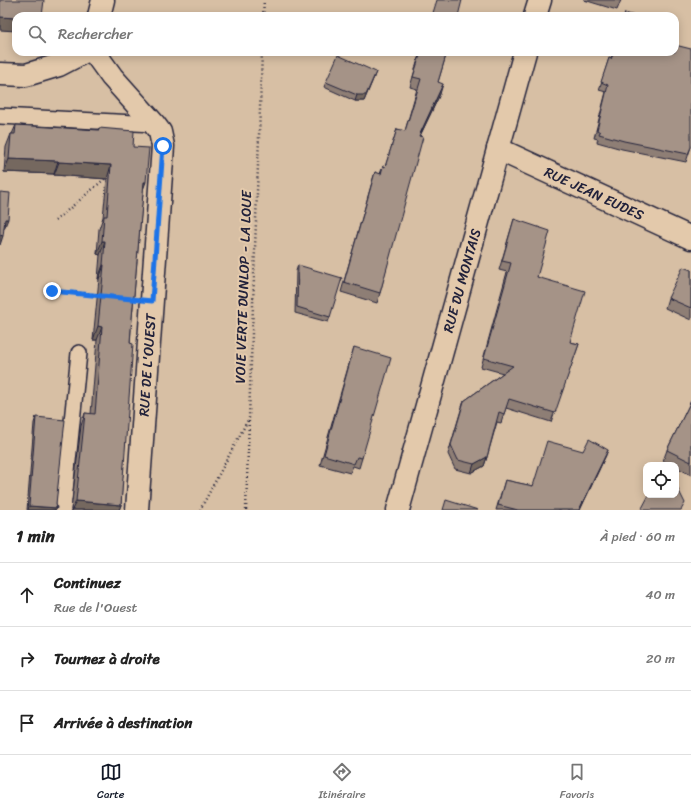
<!DOCTYPE html>
<html lang="fr">
<head>
<meta charset="utf-8">
<style>
	:root { --surface:#fff; --page:#f2f2f2; --text:#222; --muted:#767676; --line:#e0e0e0; --accent:#111827 }
	body { margin:0; font-family:Sriracha,sans-serif; background:var(--page); color:var(--text) }
	.controls { position:absolute; right:12px; bottom:12px; display:grid; overflow:hidden; border-radius:8px; box-shadow:0 2px 10px #0003 }
	.controls button { width:36px; height:36px; display:grid; place-items:center; padding:0; border:0; border-bottom:1px solid var(--line); background:var(--surface); color:var(--text); font:20px sans-serif }
	.stop { position:absolute; width:12px; height:12px; margin:-9px; border:3px solid #1a73e8; border-radius:50%; background:#fff }
	.stop.end { background:#1a73e8; border-color:#fff; box-shadow:0 1px 4px #0008 }
	.list { margin:0; padding:0; list-style:none }
	h2 { display:flex; justify-content:space-between; align-items:center; height:52px; margin:0; padding:0 16px; font-size:17px }
	h2 small { font-size:13px; font-weight:400; color:var(--muted) }
	.list li { display:grid; grid-template-columns:26px 1fr auto; gap:12px; align-items:center; box-sizing:border-box; height:64px; padding:0 16px; border-top:1px solid var(--line) }
	.list b { display:block; font-size:15px; white-space:nowrap }
	.list p { margin:0; font-size:13px; white-space:nowrap; color:var(--muted) }
	.list em { font-size:13px; font-style:normal; color:var(--muted) }
	.icon { flex:none; width:22px; height:22px; fill:none; stroke:currentColor; stroke-width:2; stroke-linecap:round; stroke-linejoin:round }
	.map { position:relative; flex:none; width:691px; height:510px; overflow:hidden }
	.search { position:absolute; background:var(--surface); box-shadow:0 2px 10px #0003; left:12px; right:12px; top:12px; height:44px; display:flex; align-items:center; gap:10px; box-sizing:border-box; padding:0 14px; border-radius:12px; color:var(--muted); font-size:15px }
	.sheet { height:244px; background:var(--surface) }
	nav { display:flex; justify-content:space-around; align-items:center; box-sizing:border-box; height:56px; border-top:1px solid var(--line); background:var(--surface); font-size:11px; color:var(--muted) }
	nav a { display:grid; justify-items:center; gap:2px }
	nav .on { color:var(--accent) }
	.map>svg:first-child { display:block }
</style>
</head>
<body>
<div class="map">
<svg width="691" height="510" viewBox="0 0 691 510">
	<rect width="100%" height="100%" fill="#d7bfa4"/>
	<filter id="ink" filterUnits="userSpaceOnUse"><feTurbulence type="fractalNoise" baseFrequency=".025" numOctaves="2"/><feDisplacementMap in="SourceGraphic" scale="8" xChannelSelector="R" yChannelSelector="G"/><feConvolveMatrix kernelMatrix="1 2 1 2 8 2 1 2 1" color-interpolation-filters="sRGB"/></filter>
	<g filter="url(#ink)">
		<g fill="none" stroke-linecap="round" stroke-linejoin="round">
			<defs>
				<g id="lane">
					<polyline points="0,116 154,124"/>
					<polyline points="63,510 79,353"/>
				</g>
				<g id="street">
					<polyline points="99,16 103,0"/>
					<polyline points="535,16 540,0"/>
					<polyline points="94,52 112,77 154,124 160,132 163,146 137,510"/>
					<polyline points="0,74 26,75 59,65 84,52"/>
					<path id="s1" d="M498,149L691,238"/>
					<path id="s2" d="M398,510L525,52"/>
				</g>
			</defs>
			<!-- lane casing -->
			<use href="#lane" stroke="#22223b" stroke-width="18"/>
			<!-- street casing -->
			<use href="#street" stroke="#22223b" stroke-width="25"/>
			<!-- path -->
			<g stroke="#22223b" stroke-width="2.5" stroke-dasharray="1 3" stroke-linecap="butt">
				<polyline points="263,16 264,0"/>
				<polyline points="55,221 108,176"/>
				<polyline points="52,291 100,295"/>
				<polyline points="200,510 249,418 262,52"/>
				<polyline points="246,510 249,419"/>
			</g>
			<!-- lane -->
			<use href="#lane" stroke="#e3c9ab" stroke-width="15"/>
			<!-- street -->
			<use href="#street" stroke="#e3c9ab" stroke-width="22"/>
		</g>
		<!-- wall -->
		<g fill="#8e7e74" stroke="#22223b">
			<polygon points="584,0 621,0 617,10"/>
			<polygon points="420,52 447,52 438,82 440,94 420,136 380,293 377,303 341,292 372,182 375,172 380,174 383,166 385,167 397,129 405,131 417,89 410,87"/>
			<polygon points="613,52 675,52 691,147 686,162 622,149 597,142 598,139 594,138 606,92 599,90 609,58 611,59"/>
			<polygon points="374,77 364,101 355,101 324,87 326,82"/>
			<polygon points="16,125 98,130 99,128 133,147 143,191 131,329 121,505 119,510 71,510 81,426 85,413 91,414 97,340 93,340 99,279 98,279 100,255 97,254 99,229 103,217 107,179 54,175 54,174 4,172 6,147 11,134 12,134"/>
			<polygon points="514,219 537,277 570,342 579,344 551,422 506,408 501,423 497,422 487,457 484,466 471,473 455,469 448,454 461,410 464,401 503,373 481,367 507,272 499,270"/>
			<polygon points="298,265 330,317 328,322 295,313 296,271"/>
			<polygon points="691,270 691,320 665,308 668,298"/>
			<polygon points="354,347 362,458 359,468 353,466 350,473 320,465 351,357"/>
			<polygon points="691,401 691,475 676,467 676,465 672,465 663,461 667,450"/>
			<polygon points="36,417 56,504 56,510 27,510 34,423"/>
			<polygon points="583,451 606,455 580,510 496,510 505,480 532,486"/>
		</g>
		<!-- shaded-wall -->
		<g fill="#74675e" stroke="#22223b">
			<polygon points="0,17 16,18 16,31 0,30"/>
			<polygon points="376,72 364,101 355,101 357,95"/>
			<polygon points="443,84 440,94 415,146 419,136"/>
			<polygon points="9,159 58,161 54,174 4,172"/>
			<polygon points="59,162 111,165 107,179 54,175"/>
			<polygon points="144,182 146,182 141,195"/>
			<polygon points="5,219 8,219 4,229 1,229"/>
			<polygon points="0,235 3,236 0,245"/>
			<polygon points="102,241 105,241 100,255 97,254"/>
			<polygon points="103,265 104,265 99,279 98,279"/>
			<polygon points="98,326 102,327 97,340 93,340"/>
			<polygon points="608,450 606,455 580,510 579,510"/>
			<polygon points="487,457 484,466 471,473 474,464"/>
			<polygon points="76,501 121,505 119,510 72,510"/>
			<polygon points="29,506 57,508 56,510 28,510"/>
		</g>
		<!-- building -->
		<g fill="#a59387" stroke="#22223b">
			<polygon points="0,0 44,0 42,16 16,16 16,18 0,17"/>
			<polygon points="437,0 462,0 458,16 432,16"/>
			<polygon points="625,13 635,16 624,16"/>
			<polygon points="675,45 691,49 691,147 688,154 624,141 599,134 600,132 597,130 608,85 601,82 609,58 611,59 614,52 675,52"/>
			<polygon points="421,52 447,52 438,82 443,84 419,136 423,137 380,293 344,282 375,172 381,174 383,166 385,167 397,129 405,131 421,79 413,77"/>
			<polygon points="338,55 376,72 366,95 357,95 326,82"/>
			<polygon points="16,125 99,130 99,128 134,131 133,147 149,148 146,182 144,182 131,329 130,343 133,344 121,505 76,501 85,413 95,414 102,327 98,326 104,265 103,265 105,241 102,241 104,216 107,216 111,165 59,162 58,161 9,159 11,134 15,134"/>
			<polygon points="0,192 10,193 8,219 5,219 3,236 0,235"/>
			<polygon points="514,219 550,231 537,277 585,291 570,342 579,344 555,413 509,399 504,414 499,412 487,457 474,464 458,460 451,445 464,401 513,366 484,358 511,263 502,261"/>
			<polygon points="298,265 342,278 330,317 297,307"/>
			<polygon points="683,267 691,270 691,308 668,298"/>
			<polygon points="354,347 391,358 362,458 357,457 354,464 324,455"/>
			<polygon points="691,401 691,462 667,450"/>
			<polygon points="36,417 65,420 56,504 57,508 29,506"/>
			<polygon points="589,439 608,450 579,510 518,510 498,505 505,480 533,486 547,441 583,451"/>
			<polygon points="676,485 685,503 681,510 641,510 649,495 676,495"/>
			<polygon points="446,500 478,510 443,510"/>
		</g>
	</g>
	<g fill="none" stroke-linecap="round" stroke-linejoin="round" filter="url(#ink)">
		<!-- route -->
		<polyline stroke="#1a73e8" stroke-width="5" points="52,291 152,301 163,146"/>
	</g>
	<g text-anchor="middle" stroke-width="4" stroke-linejoin="round" paint-order="stroke">
		<!-- street labels -->
		<g font-size="14" fill="#22223b" stroke="#e3c9ab">
			<text dy="5" stroke="none"><textPath href="#s1" startOffset="106">RUE JEAN EUDES</textPath></text>
			<text dy="5" stroke="none"><textPath href="#s2" startOffset="238">RUE DU MONTAIS</textPath></text>
			<text transform="translate(243 287) rotate(-88)" y="5">VOIE VERTE DUNLOP - LA LOUE</text>
			<text transform="translate(147 365) rotate(-86)" y="5">RUE DE L'OUEST</text>
		</g>
	</g>
</svg>
<div class="controls">
<button><svg class="icon" aria-label="locate" viewBox="0 0 24 24"><circle cx="12" cy="12" r="6"/><path d="M12 2v4M12 18v4M2 12h4M18 12h4"/></svg></button>
</div>
<div class="stop" style="left:163px;top:146px"></div>
<div class="stop end" style="left:52px;top:291px"></div>
<div class="search"><svg class="icon" aria-label="search" viewBox="0 0 24 24"><circle cx="10" cy="10" r="6"/><path d="M15 15l6 6"/></svg>Rechercher</div>
</div>
<section class="sheet">
<h2>1 min<small>À pied · 60 m</small></h2>
<ul class="list">
<li><svg class="icon" aria-label="ahead" viewBox="0 0 24 24"><path d="M12 20V5M6 11l6-6 6 6"/></svg><div><b>Continuez</b><p>Rue de l'Ouest</p></div><em>40 m</em></li>
<li><svg class="icon" aria-label="right" viewBox="0 0 24 24"><path d="M7 20v-9h11M14 6l5 5-5 5"/></svg><div><b>Tournez à droite</b></div><em>20 m</em></li>
<li><svg class="icon" aria-label="arrive" viewBox="0 0 24 24"><path d="M6 21V4h12l-3 4 3 4H6"/></svg><div><b>Arrivée à destination</b></div></li>
</ul>
</section>
<nav>
<a class="on"><svg class="icon" aria-label="map" viewBox="0 0 24 24"><path d="M3 6l6-2 6 2 6-2v14l-6 2-6-2-6 2zM9 4v14M15 6v14"/></svg>Carte</a>
<a><svg class="icon" aria-label="directions" viewBox="0 0 24 24"><path d="M12 3l9 9-9 9-9-9zM9 14v-3h6M13 9l2 2-2 2"/></svg>Itinéraire</a>
<a><svg class="icon" aria-label="saved" viewBox="0 0 24 24"><path d="M7 4h10v16l-5-4-5 4z"/></svg>Favoris</a>
</nav>
</body>
</html>
